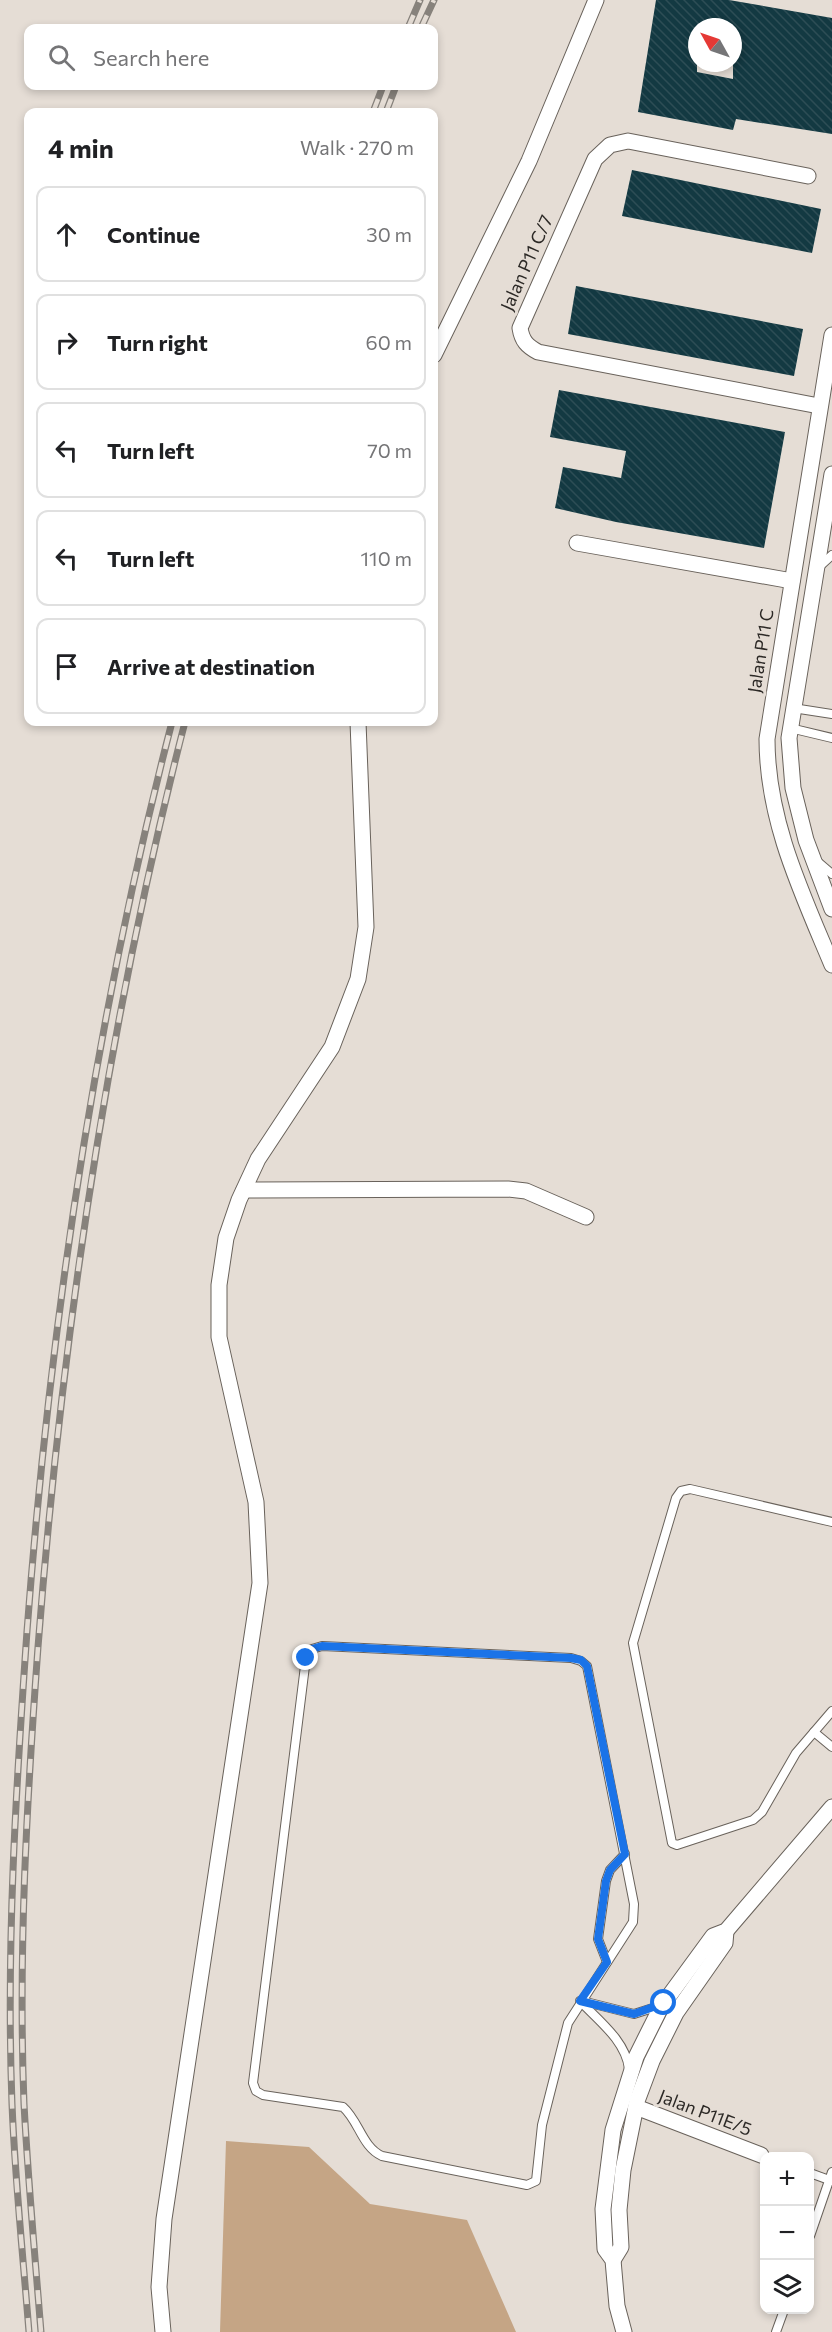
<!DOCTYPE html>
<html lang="en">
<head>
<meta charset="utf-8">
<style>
	:root { --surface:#fff; --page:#f6f6f6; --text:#202124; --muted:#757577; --line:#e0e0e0 }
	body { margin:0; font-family:Commissioner,sans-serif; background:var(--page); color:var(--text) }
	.controls { position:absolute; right:18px; bottom:18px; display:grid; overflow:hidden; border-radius:12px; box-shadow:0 3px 9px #0003 }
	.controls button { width:54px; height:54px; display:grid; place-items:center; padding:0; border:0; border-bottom:2px solid var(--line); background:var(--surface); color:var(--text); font:30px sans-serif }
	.compass { position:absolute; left:688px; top:18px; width:54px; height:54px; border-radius:50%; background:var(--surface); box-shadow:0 3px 9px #0003; rotate:310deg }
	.stop { position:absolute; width:18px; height:18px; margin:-14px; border:4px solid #1a73e8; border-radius:50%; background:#fff }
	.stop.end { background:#1a73e8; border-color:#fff; box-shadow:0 2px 6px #0008 }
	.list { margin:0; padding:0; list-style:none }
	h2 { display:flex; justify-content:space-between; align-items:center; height:78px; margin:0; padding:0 24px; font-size:26px }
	h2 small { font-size:20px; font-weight:400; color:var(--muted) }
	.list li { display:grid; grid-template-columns:39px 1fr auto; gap:18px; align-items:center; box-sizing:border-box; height:96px; margin:0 12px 12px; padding:0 12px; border:2px solid var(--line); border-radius:12px }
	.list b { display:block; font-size:22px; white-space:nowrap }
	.list em { font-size:20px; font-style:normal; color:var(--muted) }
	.icon { flex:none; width:33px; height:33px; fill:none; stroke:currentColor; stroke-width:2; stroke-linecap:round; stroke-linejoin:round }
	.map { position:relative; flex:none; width:832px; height:2332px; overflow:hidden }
	.search { position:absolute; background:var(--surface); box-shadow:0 3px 9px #0003; left:24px; top:24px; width:414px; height:66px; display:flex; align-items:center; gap:15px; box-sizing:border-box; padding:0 21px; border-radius:12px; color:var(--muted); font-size:22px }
	.panel { position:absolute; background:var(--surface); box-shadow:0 3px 9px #0003; left:24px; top:108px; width:414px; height:618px; border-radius:12px }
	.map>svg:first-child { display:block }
</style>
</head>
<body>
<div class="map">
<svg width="832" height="2332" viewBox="0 0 832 2332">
	<defs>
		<pattern id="building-back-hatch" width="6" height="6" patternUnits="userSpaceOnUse" patternTransform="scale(1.5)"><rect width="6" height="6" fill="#133942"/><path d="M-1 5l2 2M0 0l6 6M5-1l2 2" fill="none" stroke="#2d4d55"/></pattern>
	</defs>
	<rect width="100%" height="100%" fill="#e5ddd5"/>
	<!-- pitch -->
	<polygon fill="#c5a585" points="226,2141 309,2147 370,2204 467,2220 516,2332 220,2332"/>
	<!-- building -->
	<g fill="url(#building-back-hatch)" fill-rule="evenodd">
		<path d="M656,0H729L832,18V134L736,119L733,130L638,112ZM697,27H733V79L697,72Z"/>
		<polygon points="632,170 821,209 812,253 622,216"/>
		<polygon points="576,286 803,329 794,376 568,334"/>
		<polygon points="559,390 785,432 764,548 616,522 555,508 563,467 621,478 626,451 550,437"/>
	</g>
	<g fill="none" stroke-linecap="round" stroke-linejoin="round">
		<defs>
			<g id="service">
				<polyline points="820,566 832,555"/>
				<polyline points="793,708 832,714"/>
				<polyline points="790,728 832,738"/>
				<polyline points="818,862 832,874"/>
				<polyline points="832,1522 690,1489 681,1491 676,1498 633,1643 672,1843 677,1845 753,1820 762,1812 796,1753 832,1711"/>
				<path d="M322,1646L571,1658L581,1661L587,1666L634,1904L633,1922L568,2023L542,2125L536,2181L527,2185L382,2156C362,2147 359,2121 343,2107L263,2095L256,2091L253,2083L306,1658L312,1649Z"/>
				<polyline points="814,1732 832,1747"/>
				<polyline points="607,1962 598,1939 606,1881 610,1870 625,1854"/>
				<path d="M580,2001C598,2020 626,2041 629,2069"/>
				<polyline points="582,2001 634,2014 659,2006"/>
				<polyline points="810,2173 832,2181"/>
				<polyline points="810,2236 832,2172"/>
				<polyline points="776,2332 784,2310"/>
			</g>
			<g id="minor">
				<path d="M808,176L628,141L610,145L595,159L520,328C522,341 527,346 538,352L819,406"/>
				<path d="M832,335L767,739C767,820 801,891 832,965"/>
				<polyline points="434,355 529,161 596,0"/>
				<polyline points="832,474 789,738 793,788 806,840 832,909"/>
				<polyline points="577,543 792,581"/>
				<polyline points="244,1190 508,1189 526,1191 586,1217"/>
				<polyline points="636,2107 761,2155"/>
				<polyline points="613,2260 621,2247 619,2210 623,2170 637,2101 652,2061 676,2013 725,1943 726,1931"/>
				<polyline points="163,2332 159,2287 164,2219 260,1583 256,1502 219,1337 219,1285 226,1238 239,1200 258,1159 332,1047 358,979 366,927 358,722"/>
				<polyline points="624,2332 617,2306 613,2260 605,2249 603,2209 613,2130 636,2057 661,2007 713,1936 726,1931 832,1807"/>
			</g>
		</defs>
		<!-- service casing -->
		<use href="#service" stroke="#69625b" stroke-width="10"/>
		<!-- minor casing -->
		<use href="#minor" stroke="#69625b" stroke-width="17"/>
		<!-- service -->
		<use href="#service" stroke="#fff" stroke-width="8"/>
		<!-- minor -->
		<use href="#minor" stroke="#fff" stroke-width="15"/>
		<defs>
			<g id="rail">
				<polyline points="408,28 420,0"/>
				<polyline points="421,28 434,0"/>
				<polyline points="373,112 383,86"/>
				<polyline points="386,112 396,86"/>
				<path d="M29,2332C23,2256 15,2180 12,2104C6,1947 16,1788 27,1631C50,1325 95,1019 172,722"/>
				<path d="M41,2332C35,2256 28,2180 24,2104C18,1952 27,1799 38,1647C62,1335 107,1025 185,722"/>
			</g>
		</defs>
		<!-- rail casing -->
		<use href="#rail" stroke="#87827c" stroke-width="7"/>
		<!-- rail -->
		<use href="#rail" stroke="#e5ddd5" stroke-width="4.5" stroke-dasharray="14" stroke-linecap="butt"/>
	</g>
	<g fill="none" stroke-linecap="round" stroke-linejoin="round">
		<!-- route -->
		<polyline stroke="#1a73e8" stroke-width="8" points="306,1658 312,1649 322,1646 571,1658 581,1660 587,1666 625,1854 610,1870 606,1881 598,1939 607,1962 580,2001 634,2014 664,2003"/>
	</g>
	<g text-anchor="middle" stroke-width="6" stroke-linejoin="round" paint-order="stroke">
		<!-- street labels -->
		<g font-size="18" fill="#2c2926" stroke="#e5ddd5">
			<text transform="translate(527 263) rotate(-66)" y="6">Jalan P11 C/7</text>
			<text transform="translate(761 651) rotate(-81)" y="6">Jalan P11 C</text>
			<text transform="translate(705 2113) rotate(21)" y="6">Jalan P11E/5</text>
		</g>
	</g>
</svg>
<div class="controls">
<button>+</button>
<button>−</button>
<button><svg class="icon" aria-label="layers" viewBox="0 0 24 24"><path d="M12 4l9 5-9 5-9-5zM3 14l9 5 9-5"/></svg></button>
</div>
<svg class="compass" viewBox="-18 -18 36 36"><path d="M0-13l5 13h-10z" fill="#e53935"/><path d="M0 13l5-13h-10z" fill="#757577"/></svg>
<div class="stop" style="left:664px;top:2003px"></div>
<div class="stop end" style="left:306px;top:1658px"></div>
<div class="search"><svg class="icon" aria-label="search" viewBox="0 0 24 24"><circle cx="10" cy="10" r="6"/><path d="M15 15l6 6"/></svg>Search here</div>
<section class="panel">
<h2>4 min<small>Walk · 270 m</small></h2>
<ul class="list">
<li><svg class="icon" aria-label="ahead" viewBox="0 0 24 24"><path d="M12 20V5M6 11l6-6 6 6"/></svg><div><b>Continue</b></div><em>30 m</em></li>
<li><svg class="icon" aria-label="right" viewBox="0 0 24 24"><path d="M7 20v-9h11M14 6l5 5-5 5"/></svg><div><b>Turn right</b></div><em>60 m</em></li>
<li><svg class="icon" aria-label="left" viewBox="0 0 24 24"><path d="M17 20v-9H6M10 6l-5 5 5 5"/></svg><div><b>Turn left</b></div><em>70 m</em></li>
<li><svg class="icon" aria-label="left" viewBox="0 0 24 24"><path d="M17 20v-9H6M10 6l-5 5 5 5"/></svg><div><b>Turn left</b></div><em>110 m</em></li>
<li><svg class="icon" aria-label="arrive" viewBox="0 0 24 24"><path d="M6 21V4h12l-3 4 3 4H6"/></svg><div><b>Arrive at destination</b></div></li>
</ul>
</section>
</div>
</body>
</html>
